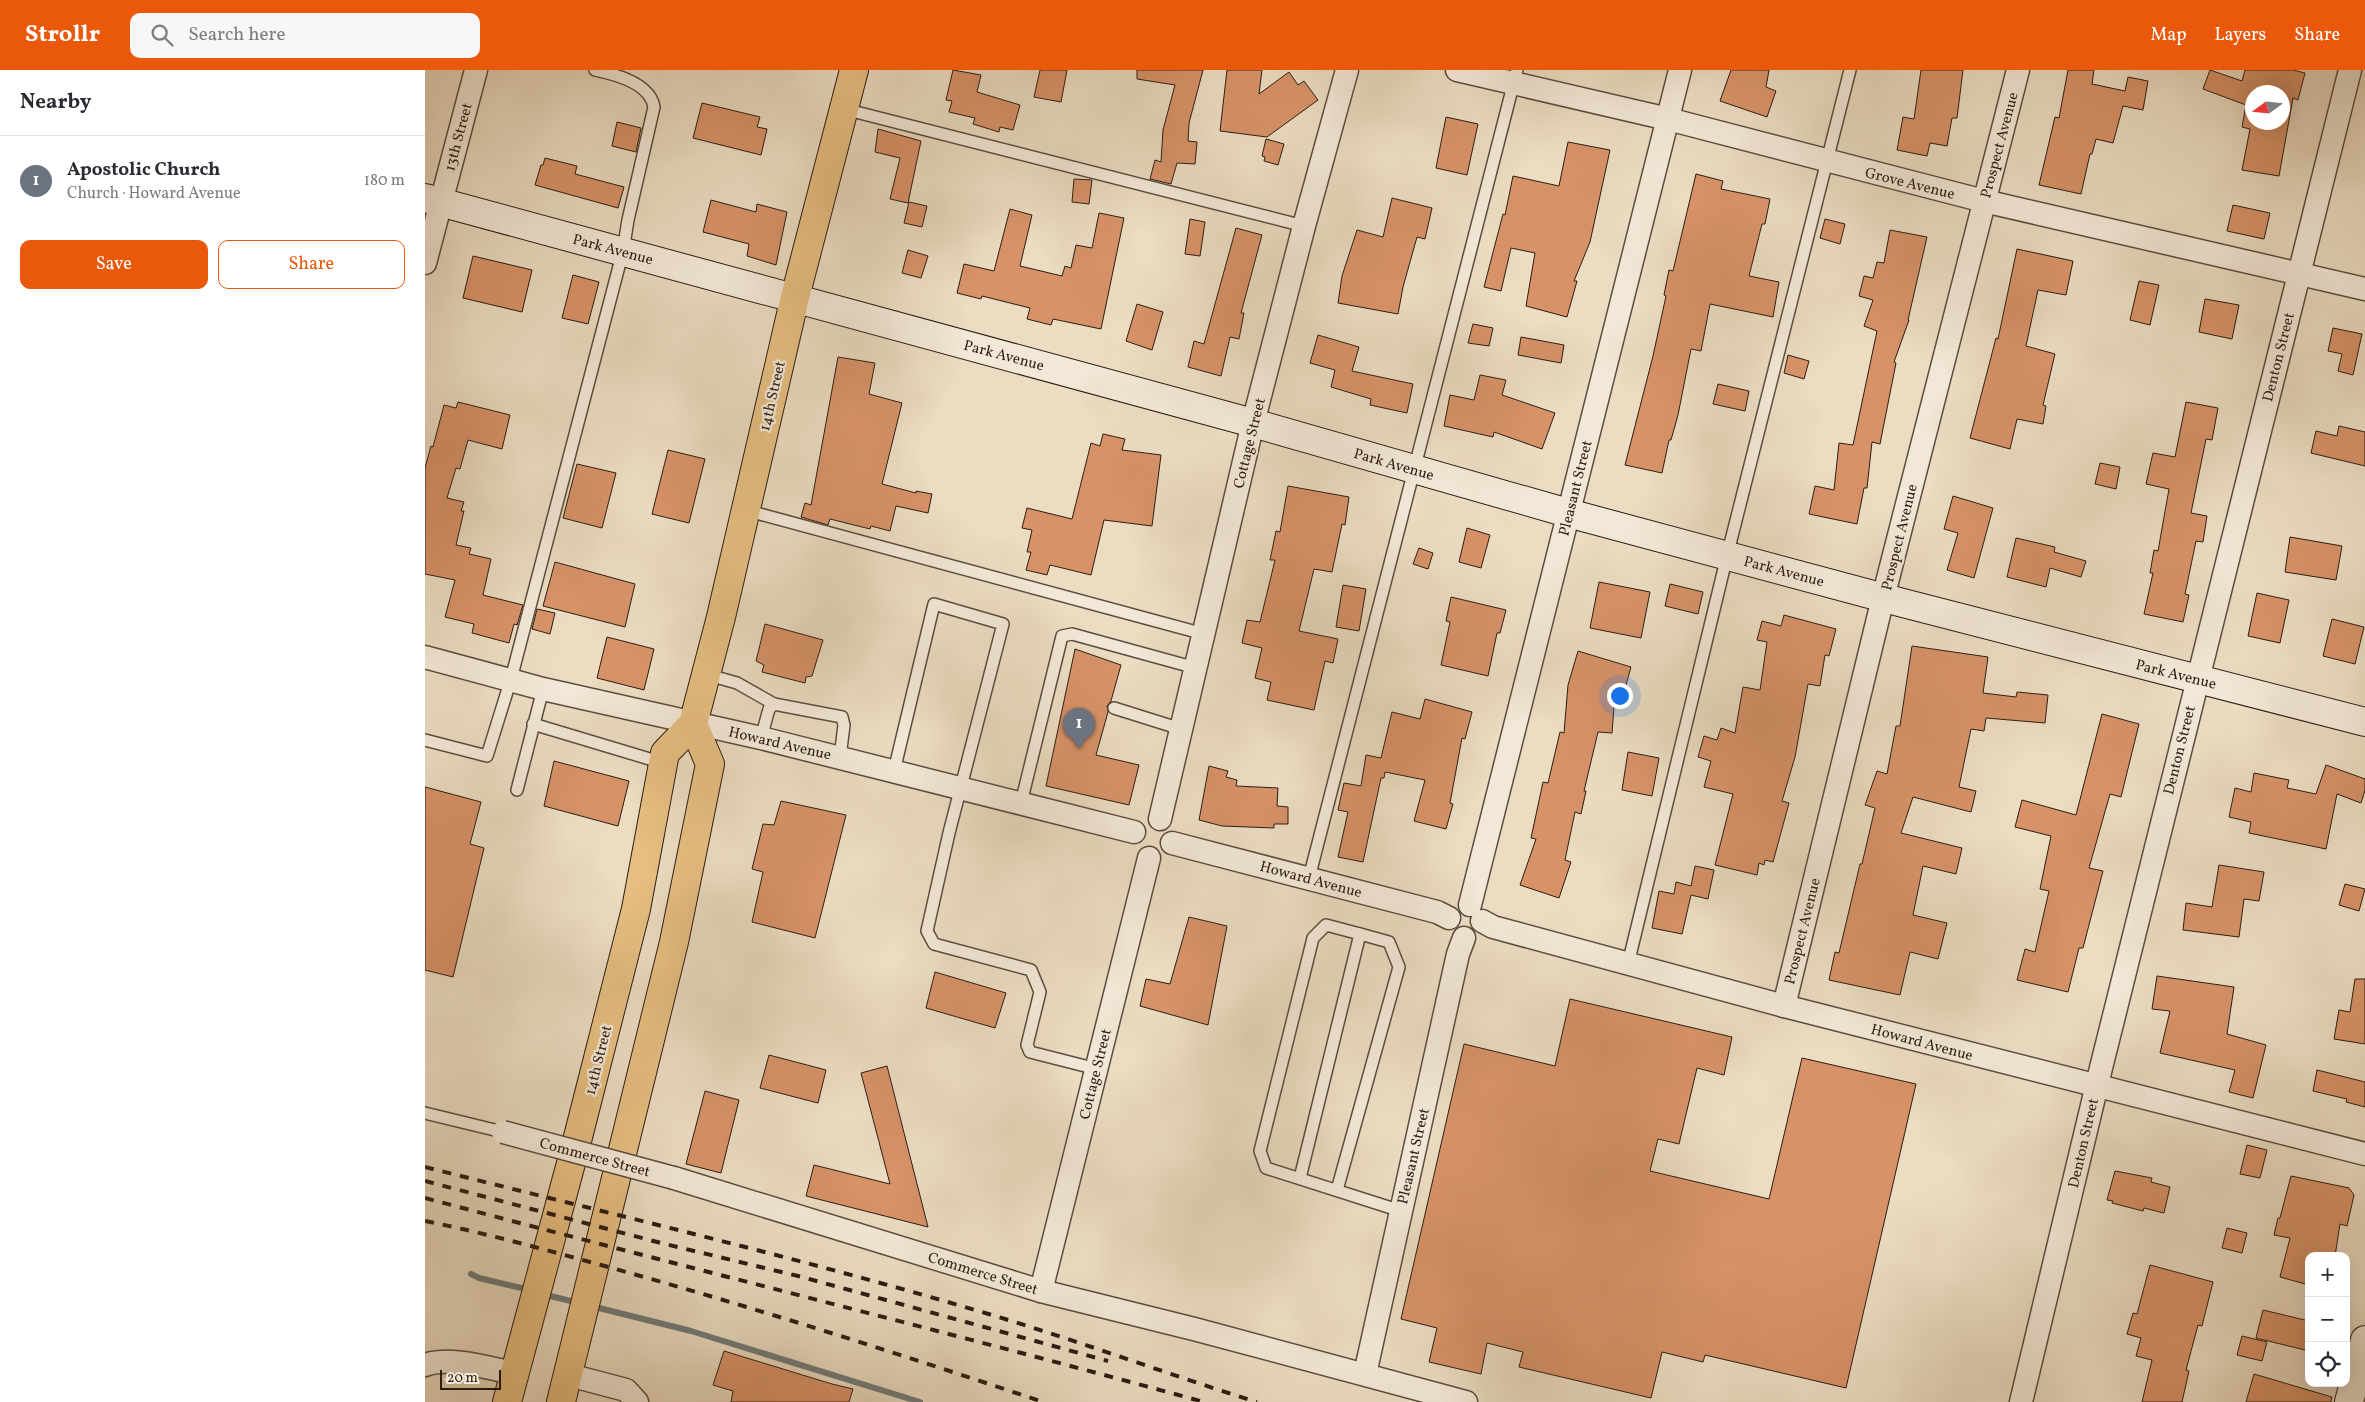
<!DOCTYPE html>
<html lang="en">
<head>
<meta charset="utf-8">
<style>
	:root { --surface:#fff; --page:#f7f7f7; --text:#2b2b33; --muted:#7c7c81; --line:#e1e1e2; --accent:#ea580c }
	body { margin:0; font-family:Vollkorn,serif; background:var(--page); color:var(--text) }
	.controls { position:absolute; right:15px; bottom:15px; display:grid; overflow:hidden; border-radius:10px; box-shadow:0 5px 20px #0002 }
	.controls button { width:45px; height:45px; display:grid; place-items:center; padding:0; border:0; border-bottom:1px solid var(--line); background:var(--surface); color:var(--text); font:25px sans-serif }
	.compass { position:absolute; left:1820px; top:15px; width:45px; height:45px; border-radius:50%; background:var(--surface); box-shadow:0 5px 20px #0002; rotate:255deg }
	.scale { position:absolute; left:15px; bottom:12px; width:61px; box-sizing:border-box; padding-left:5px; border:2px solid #2b1d13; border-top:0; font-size:14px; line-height:18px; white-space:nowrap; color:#2b1d13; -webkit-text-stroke:4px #f2e8d7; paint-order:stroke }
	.you { position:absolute; left:1194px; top:625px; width:18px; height:18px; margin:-12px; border:4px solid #fff; border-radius:50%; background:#1a73e8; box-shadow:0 0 0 8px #1a73e833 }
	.badge { display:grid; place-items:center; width:32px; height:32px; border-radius:50%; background:var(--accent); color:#fff; font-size:16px; font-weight:700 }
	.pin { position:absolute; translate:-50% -41px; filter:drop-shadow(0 1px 2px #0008) }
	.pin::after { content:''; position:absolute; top:26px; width:18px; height:15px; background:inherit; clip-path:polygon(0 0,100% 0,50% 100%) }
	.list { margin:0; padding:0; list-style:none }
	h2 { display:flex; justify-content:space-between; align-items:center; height:65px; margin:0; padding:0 20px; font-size:21px }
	h2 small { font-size:16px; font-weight:400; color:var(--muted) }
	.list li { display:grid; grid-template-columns:32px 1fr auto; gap:15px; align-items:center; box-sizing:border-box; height:90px; padding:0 20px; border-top:1px solid var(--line) }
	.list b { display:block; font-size:19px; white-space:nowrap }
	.list p { margin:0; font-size:16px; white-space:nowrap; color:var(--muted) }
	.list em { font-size:16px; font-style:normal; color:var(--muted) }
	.actions { display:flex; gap:10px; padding:15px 20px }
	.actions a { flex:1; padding:11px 0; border:1px solid var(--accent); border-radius:10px; text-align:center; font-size:18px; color:var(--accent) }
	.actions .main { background:var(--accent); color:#fff }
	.icon { flex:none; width:28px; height:28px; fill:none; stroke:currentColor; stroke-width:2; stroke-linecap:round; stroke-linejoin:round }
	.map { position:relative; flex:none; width:1940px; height:1332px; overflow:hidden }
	header { display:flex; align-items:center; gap:30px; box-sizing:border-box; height:70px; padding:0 25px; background:var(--accent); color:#fff }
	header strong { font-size:24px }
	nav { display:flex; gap:28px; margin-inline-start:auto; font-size:18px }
	.search { width:350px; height:45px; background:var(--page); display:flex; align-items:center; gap:12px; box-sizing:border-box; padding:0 18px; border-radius:10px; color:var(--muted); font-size:19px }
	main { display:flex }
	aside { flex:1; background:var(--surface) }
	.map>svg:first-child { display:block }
</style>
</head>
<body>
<header>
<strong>Strollr</strong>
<div class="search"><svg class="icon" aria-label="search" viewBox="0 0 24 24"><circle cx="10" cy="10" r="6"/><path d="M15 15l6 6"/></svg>Search here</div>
<nav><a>Map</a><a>Layers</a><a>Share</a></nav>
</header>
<main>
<aside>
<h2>Nearby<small></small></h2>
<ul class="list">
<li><span class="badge" style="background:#6b7280">1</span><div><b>Apostolic Church</b><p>Church · Howard Avenue</p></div><em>180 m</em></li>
</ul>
<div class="actions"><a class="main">Save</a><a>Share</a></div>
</aside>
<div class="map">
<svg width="1940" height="1332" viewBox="0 0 1940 1332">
	<rect width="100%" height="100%" fill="#ebdcc2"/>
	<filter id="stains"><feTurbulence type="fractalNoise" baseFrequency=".004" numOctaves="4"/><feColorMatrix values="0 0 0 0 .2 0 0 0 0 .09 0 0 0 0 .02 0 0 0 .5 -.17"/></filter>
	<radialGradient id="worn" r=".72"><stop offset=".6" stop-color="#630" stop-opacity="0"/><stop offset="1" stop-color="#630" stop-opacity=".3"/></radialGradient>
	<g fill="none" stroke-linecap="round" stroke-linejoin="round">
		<!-- stream -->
		<g stroke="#707b7a" stroke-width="6">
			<polyline points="46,1204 54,1208 105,1220"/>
			<polyline points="117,1224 154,1233"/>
			<polyline points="166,1236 266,1261 495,1332"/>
		</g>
	</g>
	<!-- building -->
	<g fill="#d79268" stroke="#2b1d13" fill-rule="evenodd">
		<polygon points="528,0 556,5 552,22 595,35 588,60 575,57 574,62 548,54 550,48 524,42 527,31 521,30"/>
		<polygon points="615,0 642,0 636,32 609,27"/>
		<polygon points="712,0 778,0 764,53 763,71 772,72 770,94 752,93 746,114 725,109 730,90 736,92 738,60 750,15 712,9"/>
		<polygon points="802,0 837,0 834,24 864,2 873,15 879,11 893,30 842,67 795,61"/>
		<polygon points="1306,0 1344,0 1341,17 1351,21 1342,47 1295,31"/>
		<polygon points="1496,0 1538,0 1532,48 1527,48 1522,76 1505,73 1502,86 1472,80 1478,47 1489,49"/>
		<polygon points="1643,0 1669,0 1667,14 1700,21 1703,7 1723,11 1718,40 1698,36 1688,73 1671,69 1667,84 1665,84 1656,124 1614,115 1630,47 1634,48"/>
		<path d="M1785,0L1817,11L1820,0H1868L1880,3L1873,30L1868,28L1854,106L1817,100L1825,59L1817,57L1821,35L1778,19ZM1828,22H1858V52H1828Z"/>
		<polygon points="277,33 335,47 332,57 342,59 336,85 268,68"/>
		<polygon points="1021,47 1053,54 1042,105 1011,98"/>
		<polygon points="192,52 216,58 211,82 187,76"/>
		<polygon points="453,59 496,71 483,133 465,129 475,88 450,82"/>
		<polygon points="841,69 859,74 853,95 839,91 840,87 837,86"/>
		<polygon points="1143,72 1185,80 1165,172 1149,211 1152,211 1142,247 1101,236 1110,183 1086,178 1076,221 1059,217 1078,144 1080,145 1088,106 1134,116"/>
		<polygon points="120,88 152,96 150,104 199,117 193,138 110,115 116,95 118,95"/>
		<polygon points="1271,104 1298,111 1296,119 1345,129 1340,154 1337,154 1324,206 1354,212 1348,247 1285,234 1276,281 1266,279 1253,345 1246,370 1244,370 1237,403 1200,395 1228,286 1241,226 1239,225 1244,200 1248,201"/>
		<polygon points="649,109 667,110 664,134 647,132"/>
		<polygon points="967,128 1007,138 1000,169 992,167 978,217 973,244 913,233 917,206 932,160 958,167"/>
		<polygon points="286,130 331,142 332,134 362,142 351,195 322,186 324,174 278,162"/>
		<polygon points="484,132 502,136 497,157 479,153"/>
		<polygon points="1808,135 1845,143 1839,169 1802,161"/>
		<polygon points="585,139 607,145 595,196 637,206 640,196 646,198 651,175 667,178 674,143 699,148 676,259 628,249 626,255 602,249 605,238 557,226 556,229 532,223 539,194 569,201"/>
		<polygon points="765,149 780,152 775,186 760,184"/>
		<polygon points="1400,149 1420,154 1415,174 1395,168"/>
		<polygon points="811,158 837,165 816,243 819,243 814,269 805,267 796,306 763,297 769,271 779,274"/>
		<polygon points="1465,160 1502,167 1483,250 1484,250 1469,292 1471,293 1455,374 1447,372 1442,418 1439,418 1432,454 1384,444 1390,416 1409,420 1414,373 1428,375 1452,261 1439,256 1448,230 1434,226 1439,206 1448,208 1452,192 1459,193"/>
		<polygon points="1592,179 1648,191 1641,225 1613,220 1601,276 1630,284 1618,335 1621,336 1618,354 1592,349 1585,379 1545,368 1571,268 1573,269"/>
		<polygon points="483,180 503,186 496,208 477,203"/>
		<polygon points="48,186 107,200 97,242 38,228"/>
		<polygon points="148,205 174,212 163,254 137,248"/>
		<polygon points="1714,211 1734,215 1725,255 1705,250"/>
		<polygon points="1780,229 1814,235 1807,269 1774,262"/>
		<polygon points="712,234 738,242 727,280 701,271"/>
		<polygon points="1048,254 1068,258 1064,276 1043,273"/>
		<polygon points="1908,258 1937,264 1928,305 1913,301 1917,284 1903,281"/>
		<polygon points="893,265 934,277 927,301 988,314 982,343 945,335 946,329 906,317 910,300 885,293"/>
		<polygon points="1096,267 1139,275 1136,293 1093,285"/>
		<polygon points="1363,285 1384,291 1379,309 1359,303"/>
		<polygon points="413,287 450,293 444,324 477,333 457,414 491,423 491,421 507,424 503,443 471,436 465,461 446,456 445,459 405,449 403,455 376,447 380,433 386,435"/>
		<polygon points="1055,305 1081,310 1077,325 1130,343 1117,379 1069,362 1068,367 1019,356 1025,325 1049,330"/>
		<polygon points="1293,314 1324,321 1320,341 1288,334"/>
		<polygon points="33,332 85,345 77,379 43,370 35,399 31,398 22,428 39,432 36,441 39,441 31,475 46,478 44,484 66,489 58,525 98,535 92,555 89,554 84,573 47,563 49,554 20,547 30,510 0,504 0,398 6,376 8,377 19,335 31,338"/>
		<polygon points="1761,332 1793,338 1787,370 1781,369 1766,443 1782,446 1778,472 1771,471 1760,524 1764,525 1758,552 1719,544 1728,503 1725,503 1729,480 1733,481 1744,419 1721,414 1728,383 1750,387"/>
		<polygon points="1914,356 1940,362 1940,396 1886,383 1891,361 1912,366"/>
		<polygon points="678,364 700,369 697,380 736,385 727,456 679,450 666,505 625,495 622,505 601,500 606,482 602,482 607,460 597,458 602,438 647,449 666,373 675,376"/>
		<polygon points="243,380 280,389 264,453 227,444"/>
		<polygon points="1675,393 1695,397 1691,419 1670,414"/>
		<polygon points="152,394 191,403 177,458 138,448"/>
		<polygon points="863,416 924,427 920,455 917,454 907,502 889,499 874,561 913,569 908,593 900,591 889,640 842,630 846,612 830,608 837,578 817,573 822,550 835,552 850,490 845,490 851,461 855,462"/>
		<polygon points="1528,426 1568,438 1549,508 1522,500 1533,463 1519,459"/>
		<polygon points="1042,458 1065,465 1056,498 1034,492"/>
		<polygon points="1865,467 1917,476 1911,510 1860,502"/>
		<polygon points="1591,468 1630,477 1629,482 1661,491 1656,507 1625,498 1621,517 1582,507"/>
		<polygon points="994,478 1008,483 1003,499 988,494"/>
		<polygon points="130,492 210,514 200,557 118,536"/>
		<polygon points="1174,512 1225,522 1216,568 1165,558"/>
		<polygon points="1245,514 1278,522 1273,544 1240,536"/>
		<polygon points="918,515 941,519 934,561 911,557"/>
		<polygon points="1832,523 1864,530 1855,573 1823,566"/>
		<polygon points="1026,527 1081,540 1075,563 1072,563 1063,606 1016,595 1025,552 1021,551"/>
		<polygon points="112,539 130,543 125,564 107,559"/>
		<polygon points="1359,545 1411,559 1404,586 1400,585 1395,616 1383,614 1370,687 1357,731 1364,733 1348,792 1340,790 1339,795 1334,793 1332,805 1290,795 1308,724 1279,717 1286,691 1273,687 1279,666 1292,670 1296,658 1310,663 1318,617 1335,620 1342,572 1332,570 1337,551 1356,556"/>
		<polygon points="1907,549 1939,557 1930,594 1898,586"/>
		<polygon points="340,554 398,570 387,606 381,607 380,613 337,602 339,595 331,591"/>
		<polygon points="182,567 229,579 219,620 172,608"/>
		<polygon points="1487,576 1563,587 1558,623 1591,627 1592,622 1623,625 1620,653 1561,648 1559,661 1546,659 1534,717 1551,721 1546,742 1488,727 1476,763 1537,778 1531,804 1498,796 1488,845 1522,853 1513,889 1485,882 1475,925 1404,910 1410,882 1414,883 1435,794 1437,794 1450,738 1440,735 1452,701 1462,704 1471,656 1475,656"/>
		<polygon points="650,579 696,595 686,631 682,636 683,642 671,685 714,695 704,735 621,716"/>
		<polygon points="1153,581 1206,597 1198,626 1190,624 1187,663 1173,662 1159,721 1161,721 1156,744 1150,742 1140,790 1146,792 1134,828 1095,815 1111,769 1106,768 1118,712 1123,713 1135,662 1139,663 1143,615"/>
		<polygon points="1000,629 1047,642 1040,669 1037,668 1025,733 1028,734 1021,759 989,751 1000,710 960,702 959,708 956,708 938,792 913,787 923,742 913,740 919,713 936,716 941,685 956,688 967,642 995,649"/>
		<polygon points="1677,644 1714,654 1696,727 1685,724 1664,798 1678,801 1658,878 1654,878 1643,922 1592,910 1600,879 1610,882 1624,821 1615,819 1626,766 1590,757 1597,730 1651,745"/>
		<polygon points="1203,682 1234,688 1227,726 1197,720"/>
		<polygon points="129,691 204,711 193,756 119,736"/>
		<polygon points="1901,695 1940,709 1940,720 1936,733 1912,724 1901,779 1824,763 1826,752 1804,747 1810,718 1826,722 1829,703 1864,710 1862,718 1891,724"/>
		<polygon points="784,696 803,701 801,707 812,710 811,716 853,718 852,736 863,737 863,754 849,754 849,758 797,756 774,750"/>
		<polygon points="0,717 56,732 45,774 59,778 28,907 0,900"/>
		<polygon points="356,731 421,745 390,868 327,852 338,802 327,799 338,754 349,755"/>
		<polygon points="1794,795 1839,802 1834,831 1819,829 1814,867 1758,860 1761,833 1787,837"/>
		<polygon points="1270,796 1289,800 1283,829 1266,825 1257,864 1227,858 1234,821 1249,824 1251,812 1266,816"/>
		<polygon points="1920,814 1940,819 1934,841 1914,835"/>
		<polygon points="764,847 802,856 783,955 715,936 721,909 745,914"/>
		<polygon points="510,902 581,923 570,958 501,938"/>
		<polygon points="1732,906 1809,917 1802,964 1841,975 1828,1028 1804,1022 1810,1000 1735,983 1745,941 1727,939"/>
		<polygon points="1930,909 1940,909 1940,974 1909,969 1914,940 1925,942"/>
		<polygon points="1145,929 1307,967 1299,1005 1272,998 1254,1074 1233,1069 1225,1101 1344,1129 1377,988 1491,1014 1421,1318 1280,1285 1278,1292 1237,1282 1226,1328 1094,1297 1098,1282 1062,1273 1056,1304 1004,1292 1012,1258 976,1249 1039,974 1130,996"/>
		<polygon points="344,985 401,1000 393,1033 335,1018"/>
		<polygon points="462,996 503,1157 381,1126 389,1095 465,1114 436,1003"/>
		<polygon points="1892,1000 1940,1012 1940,1037 1921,1032 1922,1029 1888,1021"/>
		<polygon points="280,1021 314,1030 296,1103 261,1094"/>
		<polygon points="1822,1075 1842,1080 1835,1108 1815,1104"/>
		<polygon points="1690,1101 1727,1108 1726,1112 1745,1117 1739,1143 1719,1138 1718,1141 1687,1133 1688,1131 1682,1130"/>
		<polygon points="1866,1106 1924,1118 1929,1125 1922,1156 1915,1154 1910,1186 1884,1186 1884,1215 1855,1207 1865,1168 1849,1165 1853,1148 1855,1148"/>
		<polygon points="1802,1158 1822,1163 1817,1183 1797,1178"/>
		<polygon points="1725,1195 1788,1212 1777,1256 1773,1255 1761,1300 1764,1301 1757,1332 1717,1332 1727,1290 1711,1286 1716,1268 1702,1264 1708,1243 1712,1244"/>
		<polygon points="1838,1240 1884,1251 1884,1281 1831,1268"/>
		<polygon points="1817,1266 1842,1272 1837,1291 1812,1285"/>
		<polygon points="299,1281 407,1314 428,1319 424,1332 306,1332 308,1321 288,1315"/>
		<polygon points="1829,1304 1907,1327 1906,1332 1821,1332"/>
	</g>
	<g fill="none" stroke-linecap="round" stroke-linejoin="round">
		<defs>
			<g id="lane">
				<polyline points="419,39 879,156"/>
				<polyline points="320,440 779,564"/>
				<polyline points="280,604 312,613 349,634"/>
				<polyline points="689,638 756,659"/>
				<polyline points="108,654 238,693"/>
				<polyline points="336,668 344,639 349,634 417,647 419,655 415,687"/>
				<path d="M0,670L62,686L86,609L198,181L203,150L229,37C225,13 190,4 170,0"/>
				<polyline points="469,701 509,534 578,554 524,763 502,861 509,874 606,900 615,922 602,975 605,982 672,999"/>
				<polyline points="92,720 118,619"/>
				<polyline points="596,733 637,566 647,564 771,598"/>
				<polyline points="884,808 1092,0"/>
				<polyline points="935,864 901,855 888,868 835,1081 841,1098 976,1141"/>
				<polyline points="1203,894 1302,486 1425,0"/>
				<polyline points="0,1043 78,1062"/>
				<polyline points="875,1108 935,864 964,872 974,897 912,1120"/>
			</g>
			<g id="street">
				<polyline points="1032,0 1243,49 1559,131 1940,219"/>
				<polyline points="0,193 51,0"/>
				<polyline points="0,587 118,619 336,668 709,762"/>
				<polyline points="735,749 828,353 879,156 922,0"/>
				<polyline points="747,773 1012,842 1024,848"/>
				<polyline points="1045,835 1255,0"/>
				<polyline points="1057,851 1068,857 1359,936 1940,1084"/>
				<polyline points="1359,936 1458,528 1593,0"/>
				<polyline points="249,1108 616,1221 769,1259 1041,1332"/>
				<polyline points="616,1221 724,788"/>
				<path d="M0,1295C23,1286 64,1298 88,1303"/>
				<polyline points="940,1304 1033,884 1039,868"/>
				<polyline points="144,1305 201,1320 212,1332"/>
				<polyline points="1596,1332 1676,998 1925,0"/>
			</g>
			<g id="secondary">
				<polyline points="0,128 828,353 1143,443 1478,533 1940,652"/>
				<polyline points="1924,1332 1940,1270"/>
			</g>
			<g id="primary">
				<polyline points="82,1332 153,1067 211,839 240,683 268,654 296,547 370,227 429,0"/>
				<polyline points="136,1332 249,872 285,694 268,654"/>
			</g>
		</defs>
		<!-- lane casing -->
		<use href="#lane" stroke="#5b4d3f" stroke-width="14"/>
		<!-- street casing -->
		<use href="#street" stroke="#5b4d3f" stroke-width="25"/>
		<!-- secondary casing -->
		<use href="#secondary" stroke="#2b1d13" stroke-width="30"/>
		<!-- primary casing -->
		<use href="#primary" stroke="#2b1d13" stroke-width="30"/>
		<!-- lane -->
		<use href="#lane" stroke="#f2e8d7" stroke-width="11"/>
		<!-- street -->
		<use href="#street" stroke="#f2e8d7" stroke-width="22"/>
		<!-- secondary -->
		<use href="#secondary" stroke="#f2e8d7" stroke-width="28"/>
		<!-- primary -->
		<use href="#primary" stroke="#e6be81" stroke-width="28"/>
		<!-- rail -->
		<g stroke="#2b1d13" stroke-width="4" stroke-dasharray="9 9" stroke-linecap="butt">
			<path d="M0,1097C194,1146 389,1191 580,1249C665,1275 748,1306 832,1332"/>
			<polyline points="0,1111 236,1173 377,1207 683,1291"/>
			<path d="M0,1128C259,1197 520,1261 779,1332"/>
			<path d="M0,1151C60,1163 118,1179 176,1195C325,1236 472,1283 618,1332"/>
		</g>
		<defs>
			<polyline id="street-bridge" points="78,1062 249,1108"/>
		</defs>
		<!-- street-bridge casing -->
		<use href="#street-bridge" stroke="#5b4d3f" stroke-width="25" stroke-linecap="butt"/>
		<!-- street-bridge -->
		<use href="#street-bridge" stroke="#f2e8d7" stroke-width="22"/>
	</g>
	<g text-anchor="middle" stroke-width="4.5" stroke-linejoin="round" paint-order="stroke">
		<!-- street labels -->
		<g font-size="15" fill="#2b1d13" stroke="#f2e8d7">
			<text transform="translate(33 67) rotate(-75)" y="5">13th Street</text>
			<text transform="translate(1574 75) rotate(-75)" y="5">Prospect Avenue</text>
			<text transform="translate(1485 113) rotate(14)" y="5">Grove Avenue</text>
			<text transform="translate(188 179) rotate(15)" y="5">Park Avenue</text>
			<text transform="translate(579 285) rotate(15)" y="5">Park Avenue</text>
			<text transform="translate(1853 287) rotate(-76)" y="5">Denton Street</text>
			<text transform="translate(347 326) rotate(-77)" y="5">14th Street</text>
			<text transform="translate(824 373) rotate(-76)" y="5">Cottage Street</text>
			<text transform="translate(969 394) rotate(16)" y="5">Park Avenue</text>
			<text transform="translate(1150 418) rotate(-76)" y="5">Pleasant Street</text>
			<text transform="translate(1474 467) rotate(-76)" y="5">Prospect Avenue</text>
			<text transform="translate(1359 501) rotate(15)" y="5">Park Avenue</text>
			<text transform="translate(1751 604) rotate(14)" y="5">Park Avenue</text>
			<text transform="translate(355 673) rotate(13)" y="5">Howard Avenue</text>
			<text transform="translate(1754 680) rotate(-76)" y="5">Denton Street</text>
			<text transform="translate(886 809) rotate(15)" y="5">Howard Avenue</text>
			<text transform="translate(1377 861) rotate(-76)" y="5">Prospect Avenue</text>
			<text transform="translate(1497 972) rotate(15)" y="5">Howard Avenue</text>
			<text transform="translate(173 990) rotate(-76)" y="5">14th Street</text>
			<text transform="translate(670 1004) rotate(-76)" y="5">Cottage Street</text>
			<text transform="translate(1658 1073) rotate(-77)" y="5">Denton Street</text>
			<text transform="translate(988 1086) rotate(-77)" y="5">Pleasant Street</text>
			<text transform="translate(170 1087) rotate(15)" y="5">Commerce Street</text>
			<text transform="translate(558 1203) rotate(17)" y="5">Commerce Street</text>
		</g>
	</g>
	<rect width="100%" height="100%" filter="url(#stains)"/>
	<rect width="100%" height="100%" fill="url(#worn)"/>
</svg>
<div class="controls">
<button>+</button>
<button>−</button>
<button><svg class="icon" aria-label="locate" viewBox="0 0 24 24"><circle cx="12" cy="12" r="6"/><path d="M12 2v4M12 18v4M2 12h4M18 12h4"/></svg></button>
</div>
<svg class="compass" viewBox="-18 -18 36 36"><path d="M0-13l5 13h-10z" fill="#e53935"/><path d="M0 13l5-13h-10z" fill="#7c7c81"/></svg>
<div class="scale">20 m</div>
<div class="you"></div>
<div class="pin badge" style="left:654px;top:679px;background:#6b7280">1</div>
</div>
</main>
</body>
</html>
